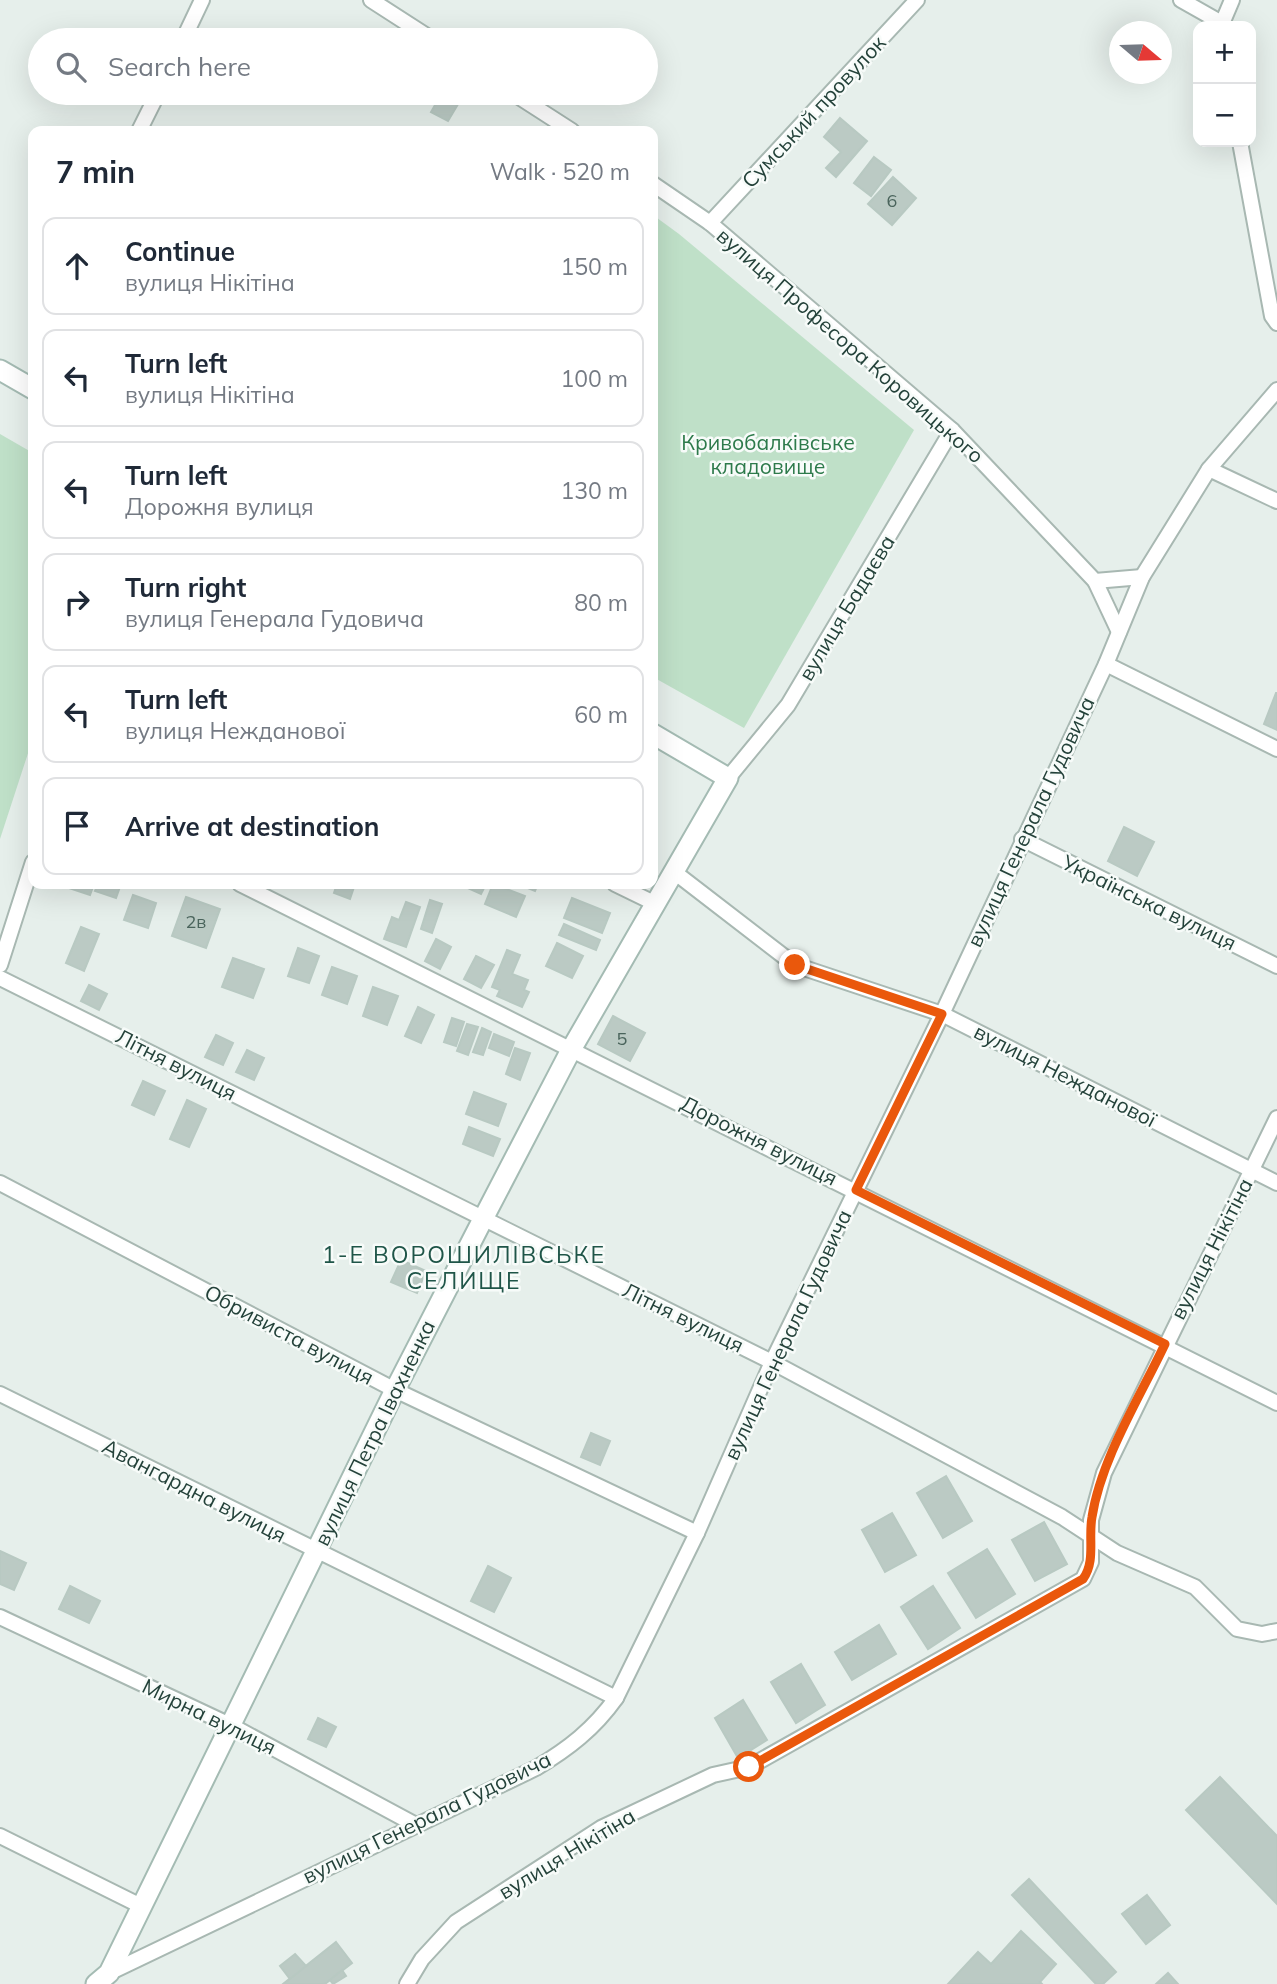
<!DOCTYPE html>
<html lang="en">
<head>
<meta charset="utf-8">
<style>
	:root { --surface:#fff; --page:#f6f6f7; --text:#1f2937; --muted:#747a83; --line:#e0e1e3 }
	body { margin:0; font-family:Mulish,sans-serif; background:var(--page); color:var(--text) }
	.controls { position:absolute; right:21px; top:21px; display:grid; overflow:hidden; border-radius:14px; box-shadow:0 7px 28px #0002 }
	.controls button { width:63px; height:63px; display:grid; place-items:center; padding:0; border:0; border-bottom:2px solid var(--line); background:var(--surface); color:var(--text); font:35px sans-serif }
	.compass { position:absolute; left:1109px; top:21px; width:63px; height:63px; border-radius:50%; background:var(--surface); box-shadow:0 7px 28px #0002; rotate:109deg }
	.stop { position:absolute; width:21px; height:21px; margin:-16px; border:5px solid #ea580c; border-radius:50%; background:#fff }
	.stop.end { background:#ea580c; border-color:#fff; box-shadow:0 2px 7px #0008 }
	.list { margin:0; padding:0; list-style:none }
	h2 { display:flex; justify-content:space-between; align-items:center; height:91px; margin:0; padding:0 28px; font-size:30px }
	h2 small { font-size:23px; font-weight:400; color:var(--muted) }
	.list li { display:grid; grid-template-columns:46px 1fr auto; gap:21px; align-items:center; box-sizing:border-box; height:98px; margin:0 14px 14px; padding:0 14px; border:2px solid var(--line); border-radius:14px }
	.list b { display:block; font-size:26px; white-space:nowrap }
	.list p { margin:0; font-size:23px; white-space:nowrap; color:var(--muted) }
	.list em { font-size:23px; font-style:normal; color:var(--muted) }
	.icon { flex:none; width:38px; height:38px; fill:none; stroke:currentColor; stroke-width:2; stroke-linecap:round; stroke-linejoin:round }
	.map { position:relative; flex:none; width:1277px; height:1984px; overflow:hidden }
	.search { position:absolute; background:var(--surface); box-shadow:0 7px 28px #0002; left:28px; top:28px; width:630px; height:77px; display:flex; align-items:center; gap:18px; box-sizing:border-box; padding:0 24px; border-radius:38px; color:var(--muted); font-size:26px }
	.panel { position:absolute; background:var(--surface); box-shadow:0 7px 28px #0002; left:28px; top:126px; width:630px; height:763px; border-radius:14px }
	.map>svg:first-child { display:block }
</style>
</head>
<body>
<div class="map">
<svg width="1277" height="1984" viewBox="0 0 1277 1984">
	<rect width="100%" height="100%" fill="#e6efeb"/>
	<!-- green -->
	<g fill="#bfe0c8">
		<polygon points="653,215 679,234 914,430 744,728 653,677"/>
		<polygon points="0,434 33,453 33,738 0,839"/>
	</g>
	<!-- building -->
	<g fill="#bbcac4" stroke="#b8c9c2" stroke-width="2">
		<polygon points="442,93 461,99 448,121 431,112"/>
		<polygon points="840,118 867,141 836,177 826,168 841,152 824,137"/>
		<polygon points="874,157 891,170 871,196 854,183"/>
		<polygon points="893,177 916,198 892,225 868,204"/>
		<polygon points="1276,693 1277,693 1277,730 1264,724"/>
		<polygon points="1124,827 1154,842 1137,876 1108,861"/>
		<polygon points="57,884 94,884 90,895"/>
		<polygon points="98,884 121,884 116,898 95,891"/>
		<polygon points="337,884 355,884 350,899 334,893"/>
		<polygon points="459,884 486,884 481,894"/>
		<polygon points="493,884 525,896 516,917 485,904"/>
		<polygon points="518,884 538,884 535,891"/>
		<polygon points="133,895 156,903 148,928 124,920"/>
		<polygon points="186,897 220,909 206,948 172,936"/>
		<polygon points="572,898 610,913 602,933 564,918"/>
		<polygon points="430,900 442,904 432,933 421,929"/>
		<polygon points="406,902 420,907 406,947 384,939 392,917 399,920"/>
		<polygon points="564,924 600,940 596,950 559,935"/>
		<polygon points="81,927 99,934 84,971 66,963"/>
		<polygon points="436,939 451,947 440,969 425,961"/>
		<polygon points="557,943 583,956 572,978 546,966"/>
		<polygon points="298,948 319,956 309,983 288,976"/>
		<polygon points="507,950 520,955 512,974 528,980 524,990 529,992 522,1007 497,996 500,990 492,987"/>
		<polygon points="476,956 494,965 481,988 464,979"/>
		<polygon points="233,958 264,969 253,998 222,987"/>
		<polygon points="332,967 357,976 347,1004 322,995"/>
		<polygon points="89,985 107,994 99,1010 81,1001"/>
		<polygon points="373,987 398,996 387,1025 363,1016"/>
		<polygon points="418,1007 434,1015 421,1043 405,1036"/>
		<polygon points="613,1016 645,1033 630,1061 598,1044"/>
		<polygon points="452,1018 464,1022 456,1046 444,1042"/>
		<polygon points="467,1024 478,1027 468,1055 457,1051"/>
		<polygon points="482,1028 491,1032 483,1055 473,1052"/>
		<polygon points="494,1034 514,1042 509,1056 489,1048"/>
		<polygon points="216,1035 233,1043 223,1065 205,1057"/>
		<polygon points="515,1048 530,1053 520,1080 506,1074"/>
		<polygon points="247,1050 264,1058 254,1080 236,1072"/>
		<polygon points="143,1081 165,1091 154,1115 132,1105"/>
		<polygon points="474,1092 506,1104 498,1126 466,1114"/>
		<polygon points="187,1100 206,1109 189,1147 170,1139"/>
		<polygon points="469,1127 500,1139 493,1156 463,1144"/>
		<polygon points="401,1260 426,1271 417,1293 391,1282"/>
		<polygon points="591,1433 610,1441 600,1465 581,1457"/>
		<polygon points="946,1476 972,1521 943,1538 917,1493"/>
		<polygon points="892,1513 916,1555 885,1572 862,1530"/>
		<polygon points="1044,1522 1067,1564 1035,1581 1012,1540"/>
		<polygon points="987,1549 1015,1594 976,1618 948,1573"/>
		<polygon points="0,1551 26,1563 14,1590 0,1584"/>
		<polygon points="488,1566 511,1578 494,1612 471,1601"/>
		<polygon points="70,1586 100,1601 89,1623 59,1609"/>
		<polygon points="933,1586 960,1628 928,1649 901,1607"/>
		<polygon points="879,1625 896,1654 852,1680 835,1652"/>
		<polygon points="801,1664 825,1705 796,1723 771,1682"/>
		<polygon points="743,1700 767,1740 738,1758 715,1718"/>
		<polygon points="318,1718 336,1727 326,1747 308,1739"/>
		<polygon points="1220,1777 1277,1836 1277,1904 1186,1810"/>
		<polygon points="1029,1879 1116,1972 1103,1984 1096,1984 1012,1895"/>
		<polygon points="1147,1895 1170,1925 1146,1944 1122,1914"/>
		<polygon points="1021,1931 1056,1964 1040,1982 1042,1984 948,1984 978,1952 991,1964"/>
		<polygon points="336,1942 352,1963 325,1984 283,1984"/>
		<polygon points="295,1954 306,1966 290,1979 280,1966"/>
		<polygon points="342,1970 346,1976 333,1984 330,1980"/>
		<polygon points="1168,1973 1178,1984 1156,1984"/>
	</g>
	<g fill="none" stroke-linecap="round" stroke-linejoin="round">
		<defs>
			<g id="street">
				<polyline points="371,0 433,40"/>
				<polyline points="1181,0 1220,22"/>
				<polyline points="1221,26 1232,0"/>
				<polyline points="183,40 202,0"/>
				<polyline points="513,93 572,131"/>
				<polyline points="139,131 158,93"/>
				<polyline points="1240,142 1272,316 1277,323"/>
				<polyline points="653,184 710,223 952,430 1095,581 1142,577"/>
				<polyline points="710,223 917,0"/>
				<polyline points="1209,469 1277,501"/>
				<polyline points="1095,581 1119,632"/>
				<polyline points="1106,664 1277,749"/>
				<polyline points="728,778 788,705 952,430"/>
				<polyline points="1022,839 1277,966"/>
				<polyline points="673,871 795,965 942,1014 1277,1183"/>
				<polyline points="240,884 1277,1403"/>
				<polyline points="615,884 654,903"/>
				<polyline points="0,965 33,862"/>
				<polyline points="0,978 772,1362 1062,1517 1117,1553 1195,1587 1237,1629 1262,1634 1277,1631"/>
				<polyline points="0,1183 395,1390 697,1533"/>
				<polyline points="0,1394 616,1698"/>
				<polyline points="0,1617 232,1726 414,1824"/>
				<polyline points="0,1836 141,1906"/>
				<path d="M109,1973L536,1768C568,1749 594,1729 616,1698L697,1533L772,1362L942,1014L1106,664L1142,577L1209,469L1277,390"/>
				<polyline points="407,1984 422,1959 456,1922 601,1828 713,1775 749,1767 1083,1579 1091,1562 1091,1520 1104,1473 1277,1118"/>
			</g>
			<g id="secondary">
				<polyline points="0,370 33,389"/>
				<polyline points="96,1984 109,1973 395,1390 483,1219 572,1048 728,778 653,734"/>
			</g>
		</defs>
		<!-- street casing -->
		<use href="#street" stroke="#a8b8b2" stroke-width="18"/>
		<!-- secondary casing -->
		<use href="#secondary" stroke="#a4bbb3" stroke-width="23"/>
		<!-- street -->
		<use href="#street" stroke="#fff" stroke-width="14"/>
		<!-- secondary -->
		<use href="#secondary" stroke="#fff" stroke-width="19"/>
	</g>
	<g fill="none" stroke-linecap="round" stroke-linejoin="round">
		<!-- route -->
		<path stroke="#ea580c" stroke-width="9" d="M749,1767L1083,1579C1096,1561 1088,1538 1092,1517C1101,1459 1140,1397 1165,1344L856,1190L942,1014L795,965"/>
	</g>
	<g text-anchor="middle" stroke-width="5" stroke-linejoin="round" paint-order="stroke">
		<!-- number labels -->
		<g font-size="18" fill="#4a645c">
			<text x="892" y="207">6</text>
			<text x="196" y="928">2в</text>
			<text x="622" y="1045">5</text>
		</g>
		<!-- street labels -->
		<g font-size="21" fill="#24423a" stroke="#f7fbf9">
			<text transform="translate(814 112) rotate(-47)" y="7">Сумський провулок</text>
			<text transform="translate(850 346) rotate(41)" y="7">вулиця Професора Коровицького</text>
			<text transform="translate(847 608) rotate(-59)" y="7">вулиця Бадаєва</text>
			<text transform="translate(1031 822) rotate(-65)" y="7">вулиця Генерала Гудовича</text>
			<text transform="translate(1149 903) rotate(26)" y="7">Українська вулиця</text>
			<text transform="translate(176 1065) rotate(27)" y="7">Літня вулиця</text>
			<text transform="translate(1065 1076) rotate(27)" y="7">вулиця Нежданової</text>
			<text transform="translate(759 1141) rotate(27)" y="7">Дорожня вулиця</text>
			<text transform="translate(1212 1249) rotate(-63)" y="7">вулиця Нікітіна</text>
			<text transform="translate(683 1318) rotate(26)" y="7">Літня вулиця</text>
			<text transform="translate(289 1335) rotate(28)" y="7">Обривиста вулиця</text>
			<text transform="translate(788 1335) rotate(-65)" y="7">вулиця Генерала Гудовича</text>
			<text transform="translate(375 1433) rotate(-64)" y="7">вулиця Петра Івахненка</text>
			<text transform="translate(194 1491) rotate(27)" y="7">Авангардна вулиця</text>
			<text transform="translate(209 1717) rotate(26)" y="7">Мирна вулиця</text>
			<text transform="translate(427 1818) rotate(-26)" y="7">вулиця Генерала Гудовича</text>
			<text transform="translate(567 1854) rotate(-31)" y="7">вулиця Нікітіна</text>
		</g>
		<!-- park labels -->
		<g font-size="21" fill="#2d7a4b" stroke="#f7fbf9">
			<text x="768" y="450">Кривобалківське<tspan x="768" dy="24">кладовище</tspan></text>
		</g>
		<!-- neighbourhood labels -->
		<g font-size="23" letter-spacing="2" fill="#1f5548" stroke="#f7fbf9">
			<text x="464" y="1263">1-Е ВОРОШИЛІВСЬКЕ<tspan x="464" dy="26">СЕЛИЩЕ</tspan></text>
		</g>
	</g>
</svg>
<div class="controls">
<button>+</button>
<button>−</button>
</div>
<svg class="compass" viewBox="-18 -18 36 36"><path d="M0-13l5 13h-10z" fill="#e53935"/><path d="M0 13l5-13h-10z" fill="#747a83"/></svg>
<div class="stop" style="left:749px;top:1767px"></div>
<div class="stop end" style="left:795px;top:965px"></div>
<div class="search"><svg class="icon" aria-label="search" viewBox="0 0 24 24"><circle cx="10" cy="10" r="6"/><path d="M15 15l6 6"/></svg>Search here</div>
<section class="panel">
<h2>7 min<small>Walk · 520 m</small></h2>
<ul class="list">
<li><svg class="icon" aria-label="ahead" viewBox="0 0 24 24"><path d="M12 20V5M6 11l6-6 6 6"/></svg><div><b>Continue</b><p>вулиця Нікітіна</p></div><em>150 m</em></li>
<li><svg class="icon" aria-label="left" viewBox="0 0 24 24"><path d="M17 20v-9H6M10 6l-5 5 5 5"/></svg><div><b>Turn left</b><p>вулиця Нікітіна</p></div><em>100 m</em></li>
<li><svg class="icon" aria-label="left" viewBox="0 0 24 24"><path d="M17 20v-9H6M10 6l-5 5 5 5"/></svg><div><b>Turn left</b><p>Дорожня вулиця</p></div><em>130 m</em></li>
<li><svg class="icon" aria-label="right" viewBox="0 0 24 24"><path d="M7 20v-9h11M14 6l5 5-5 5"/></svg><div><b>Turn right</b><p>вулиця Генерала Гудовича</p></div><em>80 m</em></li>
<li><svg class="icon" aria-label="left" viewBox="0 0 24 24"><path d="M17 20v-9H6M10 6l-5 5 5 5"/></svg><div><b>Turn left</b><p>вулиця Нежданової</p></div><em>60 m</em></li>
<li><svg class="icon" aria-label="arrive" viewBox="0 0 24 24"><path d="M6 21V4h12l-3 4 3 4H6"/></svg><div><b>Arrive at destination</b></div></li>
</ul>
</section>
</div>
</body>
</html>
